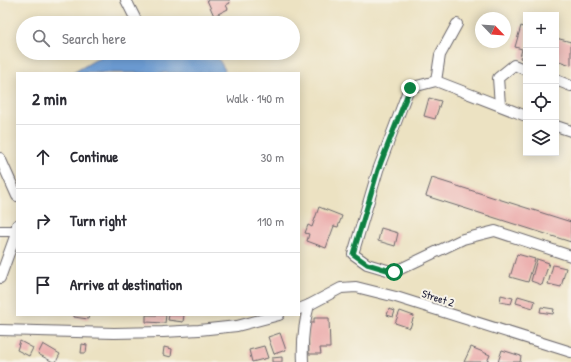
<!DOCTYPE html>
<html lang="en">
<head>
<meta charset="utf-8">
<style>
	:root { --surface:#fff; --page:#f2f2f3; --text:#2b2b33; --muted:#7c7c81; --line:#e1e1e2 }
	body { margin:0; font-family:"Patrick Hand",sans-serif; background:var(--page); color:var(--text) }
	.controls { position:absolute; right:12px; top:12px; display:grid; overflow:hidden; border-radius:0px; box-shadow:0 2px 10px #0003 }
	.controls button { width:36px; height:36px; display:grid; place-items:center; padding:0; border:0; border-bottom:1px solid var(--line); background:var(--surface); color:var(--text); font:20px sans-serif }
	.compass { position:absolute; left:475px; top:12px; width:36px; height:36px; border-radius:50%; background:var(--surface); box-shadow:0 2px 10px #0003; rotate:115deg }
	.stop { position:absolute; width:12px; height:12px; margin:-9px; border:3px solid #0b8043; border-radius:50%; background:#fff }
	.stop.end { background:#0b8043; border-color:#fff; box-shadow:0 1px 4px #0008 }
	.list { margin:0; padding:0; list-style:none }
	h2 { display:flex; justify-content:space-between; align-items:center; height:52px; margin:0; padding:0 16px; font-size:17px }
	h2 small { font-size:13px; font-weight:400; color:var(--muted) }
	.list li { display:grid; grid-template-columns:26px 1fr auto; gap:12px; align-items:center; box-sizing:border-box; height:64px; padding:0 16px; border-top:1px solid var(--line) }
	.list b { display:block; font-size:15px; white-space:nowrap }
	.list em { font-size:13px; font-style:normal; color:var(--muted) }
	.icon { flex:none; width:22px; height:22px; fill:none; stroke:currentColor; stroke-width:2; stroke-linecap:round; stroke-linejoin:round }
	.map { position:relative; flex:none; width:571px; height:362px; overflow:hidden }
	.search { position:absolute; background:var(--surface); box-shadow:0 2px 10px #0003; left:16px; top:16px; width:284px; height:44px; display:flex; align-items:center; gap:10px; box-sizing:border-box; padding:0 14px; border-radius:22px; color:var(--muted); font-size:15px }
	.panel { position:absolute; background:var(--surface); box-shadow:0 2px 10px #0003; left:16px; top:72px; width:284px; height:244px; border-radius:0px }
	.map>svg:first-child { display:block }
</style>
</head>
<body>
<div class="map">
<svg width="571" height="362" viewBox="0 0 571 362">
	<rect width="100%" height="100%" fill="#f7f3e8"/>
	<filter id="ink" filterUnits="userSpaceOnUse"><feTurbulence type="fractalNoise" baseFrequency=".025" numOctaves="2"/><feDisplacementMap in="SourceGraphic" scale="8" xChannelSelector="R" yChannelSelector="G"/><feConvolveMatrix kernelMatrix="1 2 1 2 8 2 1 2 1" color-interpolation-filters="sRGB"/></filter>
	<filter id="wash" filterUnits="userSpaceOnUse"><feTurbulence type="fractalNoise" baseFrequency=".012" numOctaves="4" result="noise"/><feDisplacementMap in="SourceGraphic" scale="16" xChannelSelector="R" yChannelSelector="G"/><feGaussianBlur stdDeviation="0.9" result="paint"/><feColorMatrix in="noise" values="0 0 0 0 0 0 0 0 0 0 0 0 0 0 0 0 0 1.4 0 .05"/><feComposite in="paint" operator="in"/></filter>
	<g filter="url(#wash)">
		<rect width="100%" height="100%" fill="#ece2c2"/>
		<!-- water -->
		<polygon fill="#70a1da" stroke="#49628a" points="111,53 215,53 225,70 223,73 73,73 102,56"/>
		<g id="blocks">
			<!-- building -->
			<g fill="#ecafae">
				<polygon points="207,0 229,0 230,3 226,5 228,9 214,16"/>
				<polygon points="521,26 526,28 526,60 520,58 522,49 515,47"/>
				<polygon points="556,38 571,42 571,65 556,60"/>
				<polygon points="429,98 441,101 435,119 424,116"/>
				<polygon points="432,178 571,222 571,242 426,196"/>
				<polygon points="319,207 342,216 338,227 334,226 326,248 307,241 309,234 305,233 308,225 312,227"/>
				<polygon points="381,228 398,233 395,246 378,241"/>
				<polygon points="517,254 535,259 528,282 510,277"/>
				<polygon points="537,259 549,263 542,285 531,281"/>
				<polygon points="553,265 566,268 561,287 548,284"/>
				<polygon points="501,295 513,298 511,304 500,302"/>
				<polygon points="518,296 535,301 533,308 516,303"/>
				<polygon points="541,307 554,309 553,314 540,312"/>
				<polygon points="389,309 395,311 393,317 387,315"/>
				<polygon points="400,311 414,316 410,328 395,323"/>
				<polygon points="74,315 89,315 88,319 74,317"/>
				<polygon points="146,315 166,315 165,323 146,322"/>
				<polygon points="169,315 184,315 183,322 168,320"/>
				<polygon points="314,318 329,318 330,348 320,348 321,354 309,354 308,323 314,323"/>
				<polygon points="280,333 286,350 274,354 268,337"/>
				<polygon points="20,341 33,348 29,356 17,350"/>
				<polygon points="43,344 60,354 56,362 53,362 38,354"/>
				<polygon points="82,344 87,345 86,353 81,353"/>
				<polygon points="264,346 268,358 252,362 249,350"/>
				<polygon points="164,347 172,349 171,357 163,355"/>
				<polygon points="471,347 490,355 487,362 464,362"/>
				<polygon points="502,350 521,356 520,362 498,362"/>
				<polygon points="282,357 282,362 272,362 272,358"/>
			</g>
		</g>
	</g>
	<g filter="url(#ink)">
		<use href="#blocks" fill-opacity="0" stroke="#69656a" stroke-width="1"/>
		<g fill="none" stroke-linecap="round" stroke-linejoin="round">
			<defs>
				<g id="minor">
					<polyline points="126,0 135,18"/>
					<polyline points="556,80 571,86"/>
					<polyline points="436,81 440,55 457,24"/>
					<polyline points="500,105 498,78 514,65 526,70"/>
					<polyline points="526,116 436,81 409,88 378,170 353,254 367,264 394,272 463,239 495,231 571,256"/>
					<polyline points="556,126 571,131"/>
					<polyline points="0,158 17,196"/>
					<polyline points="0,231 17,231"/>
					<polyline points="0,278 17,231 17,225"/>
					<polyline points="299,309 309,305 341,288 356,287 396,297 571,352"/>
					<polyline points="0,330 114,333 163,332 199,330 237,326 279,315"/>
					<path d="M303,362C302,343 304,323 309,305"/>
				</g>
			</defs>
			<!-- minor casing -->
			<use href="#minor" stroke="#69656a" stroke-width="12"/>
			<!-- minor -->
			<use href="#minor" stroke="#fff" stroke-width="10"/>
		</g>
	</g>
	<g fill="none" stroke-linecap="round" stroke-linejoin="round" filter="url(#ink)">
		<!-- route -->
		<polyline stroke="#0b8043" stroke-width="5" points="394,272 367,264 353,254 378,170 410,88"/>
	</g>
	<g text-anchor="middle" stroke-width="4" stroke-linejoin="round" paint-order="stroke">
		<!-- street labels -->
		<g font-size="11" fill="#22223b" stroke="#f7f3e8">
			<text transform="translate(438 298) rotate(18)" y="4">Street 2</text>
		</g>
	</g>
</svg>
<div class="controls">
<button>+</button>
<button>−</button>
<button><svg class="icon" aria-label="locate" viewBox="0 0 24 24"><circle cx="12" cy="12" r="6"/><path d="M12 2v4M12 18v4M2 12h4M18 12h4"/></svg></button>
<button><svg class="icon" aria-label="layers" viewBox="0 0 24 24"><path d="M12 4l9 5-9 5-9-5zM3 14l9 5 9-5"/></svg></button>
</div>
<svg class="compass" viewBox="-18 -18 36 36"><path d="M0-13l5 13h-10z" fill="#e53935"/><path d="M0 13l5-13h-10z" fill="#7c7c81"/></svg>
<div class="stop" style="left:394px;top:272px"></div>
<div class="stop end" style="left:410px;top:88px"></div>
<div class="search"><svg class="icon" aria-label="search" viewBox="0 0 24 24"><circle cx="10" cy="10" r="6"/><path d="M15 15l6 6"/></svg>Search here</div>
<section class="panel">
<h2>2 min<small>Walk · 140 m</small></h2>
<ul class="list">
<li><svg class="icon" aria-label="ahead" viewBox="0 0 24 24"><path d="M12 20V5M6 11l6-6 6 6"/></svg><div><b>Continue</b></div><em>30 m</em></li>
<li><svg class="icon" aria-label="right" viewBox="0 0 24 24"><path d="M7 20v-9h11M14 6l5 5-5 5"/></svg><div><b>Turn right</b></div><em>110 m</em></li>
<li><svg class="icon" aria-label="arrive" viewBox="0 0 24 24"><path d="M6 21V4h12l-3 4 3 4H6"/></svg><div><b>Arrive at destination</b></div></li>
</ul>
</section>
</div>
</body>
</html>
